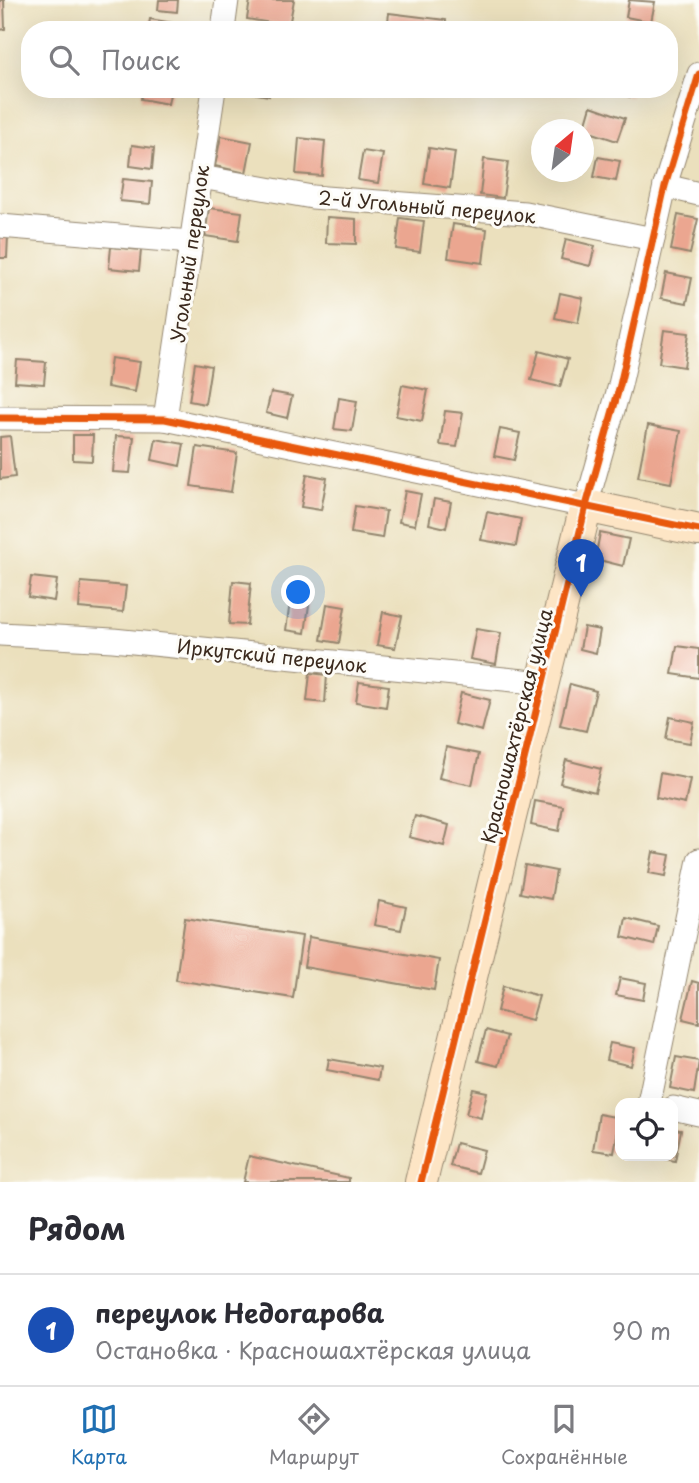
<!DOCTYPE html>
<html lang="ru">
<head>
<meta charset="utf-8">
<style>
	:root { --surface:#fff; --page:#f2f2f3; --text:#2b2b33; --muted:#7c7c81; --line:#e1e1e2; --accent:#1f6fb2 }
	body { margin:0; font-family:"Playpen Sans",sans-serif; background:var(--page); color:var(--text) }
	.controls { position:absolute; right:21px; bottom:21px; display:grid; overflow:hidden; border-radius:14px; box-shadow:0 7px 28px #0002 }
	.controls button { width:63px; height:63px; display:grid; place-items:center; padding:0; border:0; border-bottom:2px solid var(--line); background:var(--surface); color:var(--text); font:35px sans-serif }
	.compass { position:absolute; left:531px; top:119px; width:63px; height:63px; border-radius:50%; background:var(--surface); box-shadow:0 7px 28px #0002; rotate:29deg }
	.you { position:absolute; left:299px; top:593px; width:24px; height:24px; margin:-18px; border:5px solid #fff; border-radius:50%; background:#1a73e8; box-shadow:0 0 0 10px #1a73e833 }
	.badge { display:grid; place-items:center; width:46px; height:46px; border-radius:50%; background:var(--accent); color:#fff; font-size:23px; font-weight:700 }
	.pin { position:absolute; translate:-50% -58px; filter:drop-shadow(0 2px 4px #0008) }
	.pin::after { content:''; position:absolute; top:37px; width:24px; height:21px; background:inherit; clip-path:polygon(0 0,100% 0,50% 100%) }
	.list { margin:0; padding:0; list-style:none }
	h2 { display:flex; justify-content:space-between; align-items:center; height:91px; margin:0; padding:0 28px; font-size:30px }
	h2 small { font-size:23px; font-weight:400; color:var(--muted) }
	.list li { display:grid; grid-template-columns:46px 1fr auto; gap:21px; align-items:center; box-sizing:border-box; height:112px; padding:0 28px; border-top:2px solid var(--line) }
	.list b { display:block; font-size:26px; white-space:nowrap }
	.list p { margin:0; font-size:23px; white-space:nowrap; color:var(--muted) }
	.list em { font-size:23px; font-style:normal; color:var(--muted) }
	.icon { flex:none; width:38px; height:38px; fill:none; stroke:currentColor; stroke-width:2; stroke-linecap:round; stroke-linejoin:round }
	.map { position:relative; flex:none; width:699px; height:1182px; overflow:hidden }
	.search { position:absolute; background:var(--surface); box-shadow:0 7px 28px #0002; left:21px; right:21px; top:21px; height:77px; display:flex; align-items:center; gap:18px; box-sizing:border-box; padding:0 24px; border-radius:28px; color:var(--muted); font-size:26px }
	.sheet { height:203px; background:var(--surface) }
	nav { display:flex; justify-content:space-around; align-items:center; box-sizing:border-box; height:98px; border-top:2px solid var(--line); background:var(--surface); font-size:19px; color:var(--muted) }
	nav a { display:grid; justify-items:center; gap:4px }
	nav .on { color:var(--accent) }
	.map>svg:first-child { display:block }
</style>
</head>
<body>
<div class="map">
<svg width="699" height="1182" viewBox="0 0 699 1182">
	<rect width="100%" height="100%" fill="#fdfcf7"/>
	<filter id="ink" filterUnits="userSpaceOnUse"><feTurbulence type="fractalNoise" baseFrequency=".0143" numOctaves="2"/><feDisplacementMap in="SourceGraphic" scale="14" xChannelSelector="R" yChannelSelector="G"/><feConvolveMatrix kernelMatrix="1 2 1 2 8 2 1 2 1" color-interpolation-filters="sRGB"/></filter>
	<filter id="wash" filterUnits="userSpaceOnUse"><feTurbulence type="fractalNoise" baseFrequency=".00686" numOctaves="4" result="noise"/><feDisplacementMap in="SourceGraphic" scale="28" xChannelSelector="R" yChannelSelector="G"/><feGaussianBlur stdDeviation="1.57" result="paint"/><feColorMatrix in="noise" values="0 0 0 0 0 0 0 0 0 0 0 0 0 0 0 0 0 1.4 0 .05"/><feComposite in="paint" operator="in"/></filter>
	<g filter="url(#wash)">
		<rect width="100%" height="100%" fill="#ebe0bd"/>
		<g id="blocks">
			<!-- building -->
			<g fill="#eba690">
				<polygon points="0,0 4,0 5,29 0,30"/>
				<polygon points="159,0 178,0 177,12 158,10"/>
				<polygon points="250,0 294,0 289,26 247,19"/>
				<polygon points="629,0 655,2 651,22 626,17"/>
				<polygon points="389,13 446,20 445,30 387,30"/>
				<polygon points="150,19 173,23 172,30 148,30"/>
				<polygon points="142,89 171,89 168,104 141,99"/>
				<polygon points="230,89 270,89 269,96"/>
				<polygon points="608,89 633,89 630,97"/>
				<polygon points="591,106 625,118 617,141 584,130"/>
				<polygon points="221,136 252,142 246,173 215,166"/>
				<polygon points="299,138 325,141 322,176 296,174"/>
				<polygon points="132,145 154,148 152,169 130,166"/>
				<polygon points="429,148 455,152 450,188 424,184"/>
				<polygon points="363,151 383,154 378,183 358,180"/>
				<polygon points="598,157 620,161 616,181 594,177"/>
				<polygon points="484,159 508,162 503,198 480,195"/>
				<polygon points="123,179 152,182 150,204 120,201"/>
				<polygon points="209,208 242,212 238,241 205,236"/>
				<polygon points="678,215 698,219 690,254 671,250"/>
				<polygon points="327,217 356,219 356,244 326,243"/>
				<polygon points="400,218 424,221 420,252 396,249"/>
				<polygon points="453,224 487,229 483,263 448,258"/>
				<polygon points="0,235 8,235 7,258 0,258"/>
				<polygon points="566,239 595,246 590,266 561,259"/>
				<polygon points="111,247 141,250 139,271 109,268"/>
				<polygon points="666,273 692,278 687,303 661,298"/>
				<polygon points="560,293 583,298 578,323 555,318"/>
				<polygon points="664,330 689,333 684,367 659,363"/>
				<polygon points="539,351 568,359 560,387 531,380"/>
				<polygon points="111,358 140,362 135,392 107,387"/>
				<polygon points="17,360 46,362 44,384 15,382"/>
				<polygon points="195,363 211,366 205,404 189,401"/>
				<polygon points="402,385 428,390 422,421 396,416"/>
				<polygon points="271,392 292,396 287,418 266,413"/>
				<polygon points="339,398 357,401 352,431 334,429"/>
				<polygon points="445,411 463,413 457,447 440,445"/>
				<polygon points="648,425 681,431 671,483 638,477"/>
				<polygon points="500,429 520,433 514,460 494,456"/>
				<polygon points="73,435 93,435 92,461 73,460"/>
				<polygon points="10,436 15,477 0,479 0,437"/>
				<polygon points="116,436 134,437 130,473 113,472"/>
				<polygon points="156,439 184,444 180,466 152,460"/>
				<polygon points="197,447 237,453 231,492 191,486"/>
				<polygon points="307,474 327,478 321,510 301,507"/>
				<polygon points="405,491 421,494 415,525 399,522"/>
				<polygon points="434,499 451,502 446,528 429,524"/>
				<polygon points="355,506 386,511 382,538 351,533"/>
				<polygon points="487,512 521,519 516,546 481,540"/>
				<polygon points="600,533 629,539 623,566 595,559"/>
				<polygon points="31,577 57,580 54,601 28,597"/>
				<polygon points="233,581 251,583 247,625 229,624"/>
				<polygon points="81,582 126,586 123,612 79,608"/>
				<polygon points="291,595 310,598 305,633 286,630"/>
				<polygon points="327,604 345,607 339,643 321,640"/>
				<polygon points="383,612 402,616 395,648 377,645"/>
				<polygon points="584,627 600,630 596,653 580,649"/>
				<polygon points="476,629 501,633 496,664 470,659"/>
				<polygon points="677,646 699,649 699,678 672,674"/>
				<polygon points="310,673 327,675 325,703 307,701"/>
				<polygon points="359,682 389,686 386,707 356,702"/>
				<polygon points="570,684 596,691 586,731 560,725"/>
				<polygon points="461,693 490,700 482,731 454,724"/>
				<polygon points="670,717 694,722 690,743 666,739"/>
				<polygon points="446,747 479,754 472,785 439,778"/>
				<polygon points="566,760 601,769 595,792 560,783"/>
				<polygon points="660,773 690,779 685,804 656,798"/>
				<polygon points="535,801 563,806 559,831 531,825"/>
				<polygon points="415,816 449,825 444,846 409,837"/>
				<polygon points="653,852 670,855 666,876 649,873"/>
				<polygon points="525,865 556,871 551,899 520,893"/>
				<polygon points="379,901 406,907 401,930 374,925"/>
				<polygon points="185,918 302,936 293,998 176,980"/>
				<polygon points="626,918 658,926 654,945 622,937"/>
				<polygon points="309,937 439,960 434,990 304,967"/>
				<polygon points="620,978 646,983 643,1000 616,995"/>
				<polygon points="692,981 699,983 699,1023 683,1019"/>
				<polygon points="503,986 539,996 532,1020 497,1011"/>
				<polygon points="486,1030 507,1036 498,1066 478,1061"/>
				<polygon points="610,1043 635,1048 631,1066 606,1060"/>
				<polygon points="676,1057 699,1061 694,1093 670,1088"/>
				<polygon points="329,1059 380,1068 378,1080 327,1070"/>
				<polygon points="473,1089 487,1092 481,1118 466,1114"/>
				<polygon points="599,1114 620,1118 614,1153 593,1150"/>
				<polygon points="673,1129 681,1130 675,1161 655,1157 673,1156"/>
				<polygon points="456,1143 484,1150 478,1173 450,1166"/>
				<polygon points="249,1156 349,1178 349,1182 243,1182"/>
			</g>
		</g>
	</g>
	<g filter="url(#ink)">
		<use href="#blocks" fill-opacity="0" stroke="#93856e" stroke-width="2"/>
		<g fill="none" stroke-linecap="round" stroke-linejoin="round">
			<defs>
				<g id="street">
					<polyline points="223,30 227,0"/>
					<polyline points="201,177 312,197 525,213 653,239"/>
					<polyline points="665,186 699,194"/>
					<polyline points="0,226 191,242"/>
					<polyline points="0,418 165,419 586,506 620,385 665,186 699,74"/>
					<polyline points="165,419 214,89"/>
					<polyline points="0,634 113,640 544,683"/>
					<polyline points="649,1103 699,860"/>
					<polyline points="673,1108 699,1114"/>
				</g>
				<polyline id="secondary" points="421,1182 586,506 699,530"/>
			</defs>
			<!-- street casing -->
			<use href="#street" stroke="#93856e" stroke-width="25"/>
			<!-- secondary casing -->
			<use href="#secondary" stroke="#93856e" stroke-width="34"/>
			<!-- street -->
			<use href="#street" stroke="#fff" stroke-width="23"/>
			<!-- secondary -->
			<use href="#secondary" stroke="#fde5c5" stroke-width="32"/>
			<defs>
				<g id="cycleway">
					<polyline points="0,418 165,419 699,530"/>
					<polyline points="421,1182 586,506 620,385 665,186 699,74"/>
				</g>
			</defs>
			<!-- cycleway casing -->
			<use href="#cycleway" stroke="#fdfcf7" stroke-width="11"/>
			<!-- cycleway -->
			<use href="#cycleway" stroke="#e8590c" stroke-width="7"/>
		</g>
	</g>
	<g text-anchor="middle" stroke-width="6" stroke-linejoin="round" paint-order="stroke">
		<!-- street labels -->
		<g font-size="19" fill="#3b2a1e" stroke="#fdfcf7">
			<text transform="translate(427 207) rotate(5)" y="7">2-й Угольный переулок</text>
			<text transform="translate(190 254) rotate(-82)" y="7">Угольный переулок</text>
			<text transform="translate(272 656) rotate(6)" y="7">Иркутский переулок</text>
			<text transform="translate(517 726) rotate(-76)" y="7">Красношахтёрская улица</text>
		</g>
	</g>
</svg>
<div class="controls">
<button><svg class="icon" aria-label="locate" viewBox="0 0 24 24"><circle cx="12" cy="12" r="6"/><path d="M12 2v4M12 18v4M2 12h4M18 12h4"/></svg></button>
</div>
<svg class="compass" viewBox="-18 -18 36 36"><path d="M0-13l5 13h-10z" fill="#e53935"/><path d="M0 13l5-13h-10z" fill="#7c7c81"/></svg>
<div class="you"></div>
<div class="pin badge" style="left:581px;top:597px;background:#1a4fb4">1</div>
<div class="search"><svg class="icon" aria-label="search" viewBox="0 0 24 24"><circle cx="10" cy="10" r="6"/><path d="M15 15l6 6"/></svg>Поиск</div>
</div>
<section class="sheet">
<h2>Рядом<small></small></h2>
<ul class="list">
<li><span class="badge" style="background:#1a4fb4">1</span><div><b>переулок Недогарова</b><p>Остановка · Красношахтёрская улица</p></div><em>90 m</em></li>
</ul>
</section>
<nav>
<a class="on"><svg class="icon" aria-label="map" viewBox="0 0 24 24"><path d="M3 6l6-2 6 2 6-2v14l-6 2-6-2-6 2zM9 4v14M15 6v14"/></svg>Карта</a>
<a><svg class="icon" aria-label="directions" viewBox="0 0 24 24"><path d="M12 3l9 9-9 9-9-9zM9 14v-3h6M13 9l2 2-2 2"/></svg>Маршрут</a>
<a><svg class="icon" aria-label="saved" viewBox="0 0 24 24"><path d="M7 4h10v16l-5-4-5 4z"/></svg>Сохранённые</a>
</nav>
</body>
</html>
